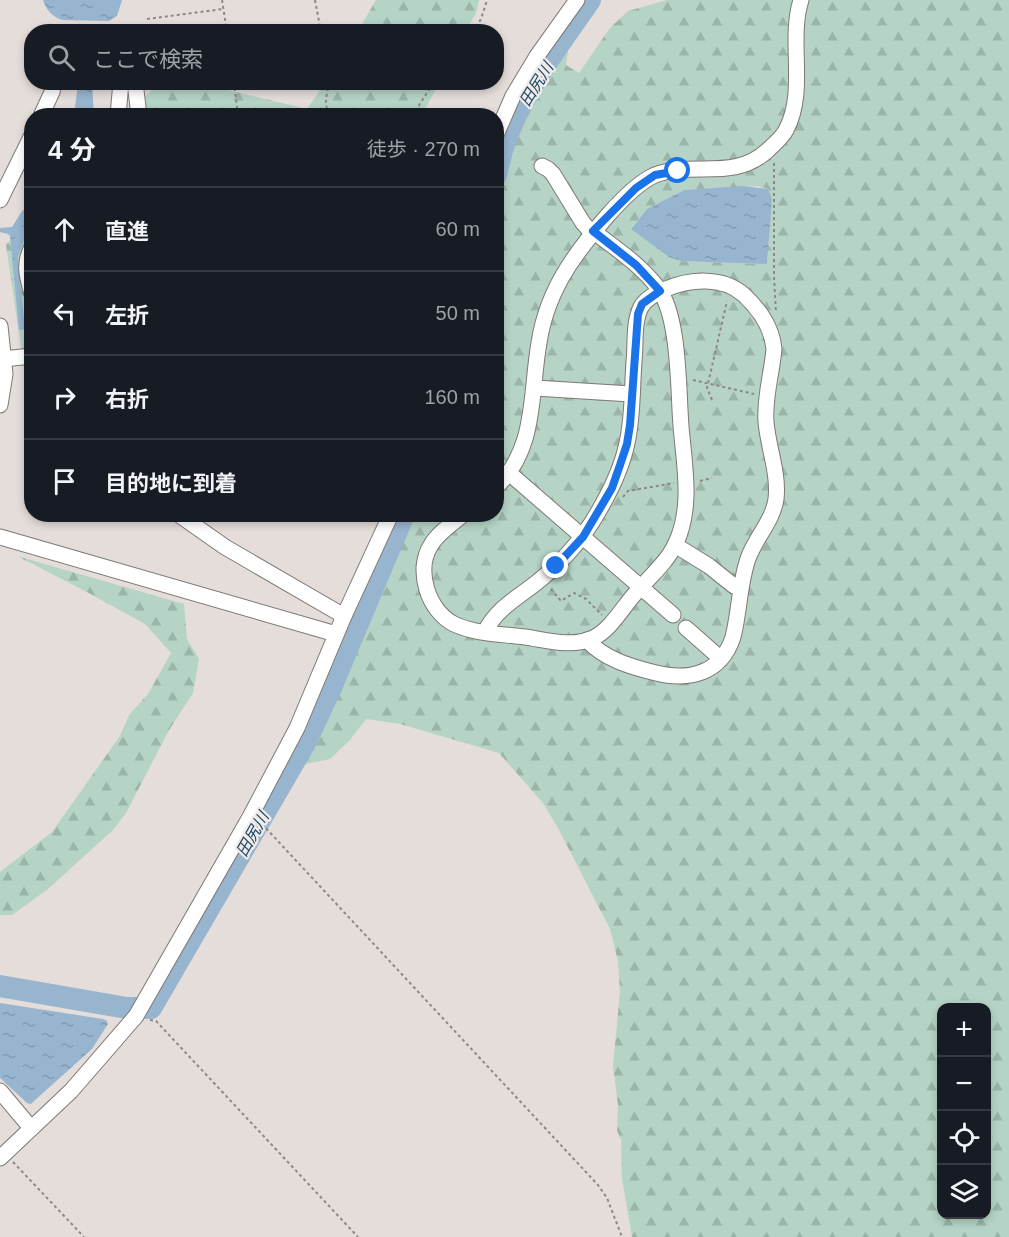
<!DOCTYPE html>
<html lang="ja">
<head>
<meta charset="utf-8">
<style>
	:root { --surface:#171b24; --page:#20242c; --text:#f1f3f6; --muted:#9ea1a6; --line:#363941 }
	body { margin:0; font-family:Helvetica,"Noto Sans JP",sans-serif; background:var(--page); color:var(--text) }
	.controls { position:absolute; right:18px; bottom:18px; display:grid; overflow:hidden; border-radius:12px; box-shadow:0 3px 9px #0003 }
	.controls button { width:54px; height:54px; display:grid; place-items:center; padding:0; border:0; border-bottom:2px solid var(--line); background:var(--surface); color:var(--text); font:30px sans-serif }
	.stop { position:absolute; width:18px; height:18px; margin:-14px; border:4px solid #1a73e8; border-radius:50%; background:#fff }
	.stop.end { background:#1a73e8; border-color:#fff; box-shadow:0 2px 6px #0008 }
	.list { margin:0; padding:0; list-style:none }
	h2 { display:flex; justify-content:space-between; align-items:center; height:78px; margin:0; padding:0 24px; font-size:26px }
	h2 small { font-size:20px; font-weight:400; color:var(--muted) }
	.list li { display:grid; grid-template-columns:39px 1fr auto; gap:18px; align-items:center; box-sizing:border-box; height:84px; padding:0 24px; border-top:2px solid var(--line) }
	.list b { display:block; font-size:22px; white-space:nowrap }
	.list em { font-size:20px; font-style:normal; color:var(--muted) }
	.icon { flex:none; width:33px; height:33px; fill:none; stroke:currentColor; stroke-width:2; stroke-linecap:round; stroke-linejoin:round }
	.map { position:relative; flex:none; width:1009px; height:1237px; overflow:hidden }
	.search { position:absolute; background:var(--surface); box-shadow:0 3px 9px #0003; left:24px; top:24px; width:480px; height:66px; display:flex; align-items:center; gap:15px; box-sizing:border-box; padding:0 21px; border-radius:24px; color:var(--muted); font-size:22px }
	.panel { position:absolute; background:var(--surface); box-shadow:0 3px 9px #0003; left:24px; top:108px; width:480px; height:414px; border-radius:24px }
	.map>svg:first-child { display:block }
</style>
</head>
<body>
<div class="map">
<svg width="1009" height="1237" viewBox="0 0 1009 1237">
	<defs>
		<pattern id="forest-firs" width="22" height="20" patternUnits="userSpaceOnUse" patternTransform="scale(1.5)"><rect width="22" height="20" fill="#b5d4c5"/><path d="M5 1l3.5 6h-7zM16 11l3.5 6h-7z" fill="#9bb5a8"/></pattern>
		<pattern id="water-ripples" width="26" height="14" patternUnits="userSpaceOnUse" patternTransform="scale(1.5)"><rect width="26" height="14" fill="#98b5d0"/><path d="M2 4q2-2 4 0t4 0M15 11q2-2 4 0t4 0" fill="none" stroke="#829bb2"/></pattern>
	</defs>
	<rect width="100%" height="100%" fill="#e4ddda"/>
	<!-- forest -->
	<g fill="url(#forest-firs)" fill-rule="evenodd">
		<polygon points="376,0 479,0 476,13 466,31 358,31"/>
		<path d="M584,0H599L569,44L566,65L579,73L610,28L628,11L667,0H1009V1237H632L622,1179L621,1140L617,1131L618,1105L613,1066L620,992L618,961L610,929L558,828L543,803L499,753L400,724L366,719L350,740L330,759L287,768L334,671L401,515L496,514L497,159L512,114L530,78ZM757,186L768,189L772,199L767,264L680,261L669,257L631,228L647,209L684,190ZM942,1008H986V1214H942Z"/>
		<polygon points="159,83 199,83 307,109 325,83 439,83 422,115 125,116"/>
		<polygon points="31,217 31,396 28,395 6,245"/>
		<polygon points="17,556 184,604 187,639 199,659 193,693 169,730 126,813 113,830 48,889 12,915 0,915 0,872 52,832 120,736 129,715 148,694 171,653 145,624 85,591"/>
	</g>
	<!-- water -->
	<g fill="url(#water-ripples)">
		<path d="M43,0H122L117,16L109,21L62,20C53,17 46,10 43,0Z"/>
		<polygon points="78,83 92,83 94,115 74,115"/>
		<polygon points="743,186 768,189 772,199 767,264 680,261 669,257 631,229 647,209 684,190"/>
		<polygon points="31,205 31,221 18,256 18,262 25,329 19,330 10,236 8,234 0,232 0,228 12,227 22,211"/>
		<polygon points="0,1003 103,1019 107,1021 108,1024 92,1049 34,1101 31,1104 27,1103 0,1078"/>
	</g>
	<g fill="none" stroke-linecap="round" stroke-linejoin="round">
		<!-- river -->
		<g stroke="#98b5d0" stroke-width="22">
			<path d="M496,175C508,109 553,54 590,0"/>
			<polyline points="0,986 127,1008 151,1008 305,743 330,690 404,514"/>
		</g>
		<defs>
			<g id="minor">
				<polyline points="135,82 139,116"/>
				<polyline points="41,116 52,92 54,82"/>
				<polyline points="118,116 121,82"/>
				<polyline points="496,135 513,96 537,56 577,0"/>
				<polyline points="542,166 548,169 553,174 583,223 592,233"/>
				<polyline points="0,200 32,135"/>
				<path d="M32,247C23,263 27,277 32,294"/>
				<polyline points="0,326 5,374 0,405"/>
				<polyline points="3,359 32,356"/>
				<polyline points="535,388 631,394"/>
				<polyline points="509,473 673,615"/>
				<path d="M496,487C537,449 530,393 539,343C543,316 554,289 568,267C585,241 627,187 655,175C693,160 734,182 768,150C774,144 782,138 786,130C807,91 788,41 801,0"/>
				<polyline points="178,514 225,547 344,616"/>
				<path d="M464,514C453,523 438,533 431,545C415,570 428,611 454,624C475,634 502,634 525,637C546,640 572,648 593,638C609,631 622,609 633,596C647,579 667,563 676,543C693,506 684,464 681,426C678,390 680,317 658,288C641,265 615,248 593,231"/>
				<polyline points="0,537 336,634"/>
				<polyline points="675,545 709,566 734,586 741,587"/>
				<polyline points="686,628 720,658"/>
				<path d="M485,632C497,607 521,596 541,579C564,560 582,540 597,514C610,492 622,468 627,443C633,417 632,388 634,361C636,344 633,323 641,307C646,298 657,293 666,289C690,279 723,276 744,295C760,310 772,328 774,349C772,373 764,398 766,422C768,447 779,473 776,499C773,520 757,536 749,556C739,582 740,610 733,637C721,674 689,681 656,673C631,667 604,659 587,640"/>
				<polyline points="0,1091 31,1128"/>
				<polyline points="0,1158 71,1091 136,1016 250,817 297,728 344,616 391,514"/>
			</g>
		</defs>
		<!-- minor casing -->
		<use href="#minor" stroke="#7e7875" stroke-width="17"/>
		<!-- path -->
		<g stroke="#8d8886" stroke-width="2" stroke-dasharray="3 3" stroke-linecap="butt">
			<polyline points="222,0 227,32"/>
			<polyline points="315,0 321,32"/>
			<polyline points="147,19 223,9"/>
			<polyline points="473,32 481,19 487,0"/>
			<polyline points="234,82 238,116"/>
			<path d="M329,82C327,95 323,104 330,116"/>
			<polyline points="352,116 358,116"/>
			<polyline points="412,116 434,82"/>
			<polyline points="774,163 774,277 776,313"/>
			<polyline points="693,380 754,394"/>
			<polyline points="712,400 707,388 727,301"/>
			<polyline points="700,481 712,478"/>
			<polyline points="623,497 628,491 674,483"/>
			<polyline points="551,589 561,601 574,593 586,599 602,615"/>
			<polyline points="262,824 598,1185 607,1198 622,1237"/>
			<polyline points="150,1020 156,1021 358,1237"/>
			<polyline points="13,1162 84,1237"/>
		</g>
		<!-- minor -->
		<use href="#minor" stroke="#fff" stroke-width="15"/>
	</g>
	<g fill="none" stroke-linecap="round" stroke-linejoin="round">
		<!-- route -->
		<polyline stroke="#1a73e8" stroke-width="8" points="556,566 583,537 612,488 620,465 627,444 630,425 638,314 642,304 660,291 636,265 593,231 636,188 655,175 678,171"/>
	</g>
	<g text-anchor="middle" stroke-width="4.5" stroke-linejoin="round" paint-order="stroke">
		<!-- water labels -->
		<g font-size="16" font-style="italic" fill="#19476b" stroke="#f1ebe8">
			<text transform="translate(536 84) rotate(-58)" y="6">田尻川</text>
			<text transform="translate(252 834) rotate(-60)" y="6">田尻川</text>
		</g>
	</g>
</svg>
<div class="controls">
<button>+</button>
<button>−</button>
<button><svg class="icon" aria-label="locate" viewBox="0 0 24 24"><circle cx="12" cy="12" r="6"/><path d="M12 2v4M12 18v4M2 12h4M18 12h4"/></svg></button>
<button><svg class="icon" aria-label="layers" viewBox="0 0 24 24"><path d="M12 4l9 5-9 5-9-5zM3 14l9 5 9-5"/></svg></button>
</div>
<div class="stop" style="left:678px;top:171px"></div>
<div class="stop end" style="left:556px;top:566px"></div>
<div class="search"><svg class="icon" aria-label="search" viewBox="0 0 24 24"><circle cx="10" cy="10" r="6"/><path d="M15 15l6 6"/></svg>ここで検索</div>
<section class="panel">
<h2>4 分<small>徒歩 · 270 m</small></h2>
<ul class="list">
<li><svg class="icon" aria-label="ahead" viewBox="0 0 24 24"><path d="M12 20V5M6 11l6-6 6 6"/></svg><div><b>直進</b></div><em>60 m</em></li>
<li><svg class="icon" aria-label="left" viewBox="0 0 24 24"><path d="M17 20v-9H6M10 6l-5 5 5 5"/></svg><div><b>左折</b></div><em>50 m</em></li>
<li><svg class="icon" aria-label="right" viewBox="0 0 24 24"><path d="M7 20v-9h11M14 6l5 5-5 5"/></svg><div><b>右折</b></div><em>160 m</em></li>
<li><svg class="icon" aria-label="arrive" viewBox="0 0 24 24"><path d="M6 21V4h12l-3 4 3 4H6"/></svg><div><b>目的地に到着</b></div></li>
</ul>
</section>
</div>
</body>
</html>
